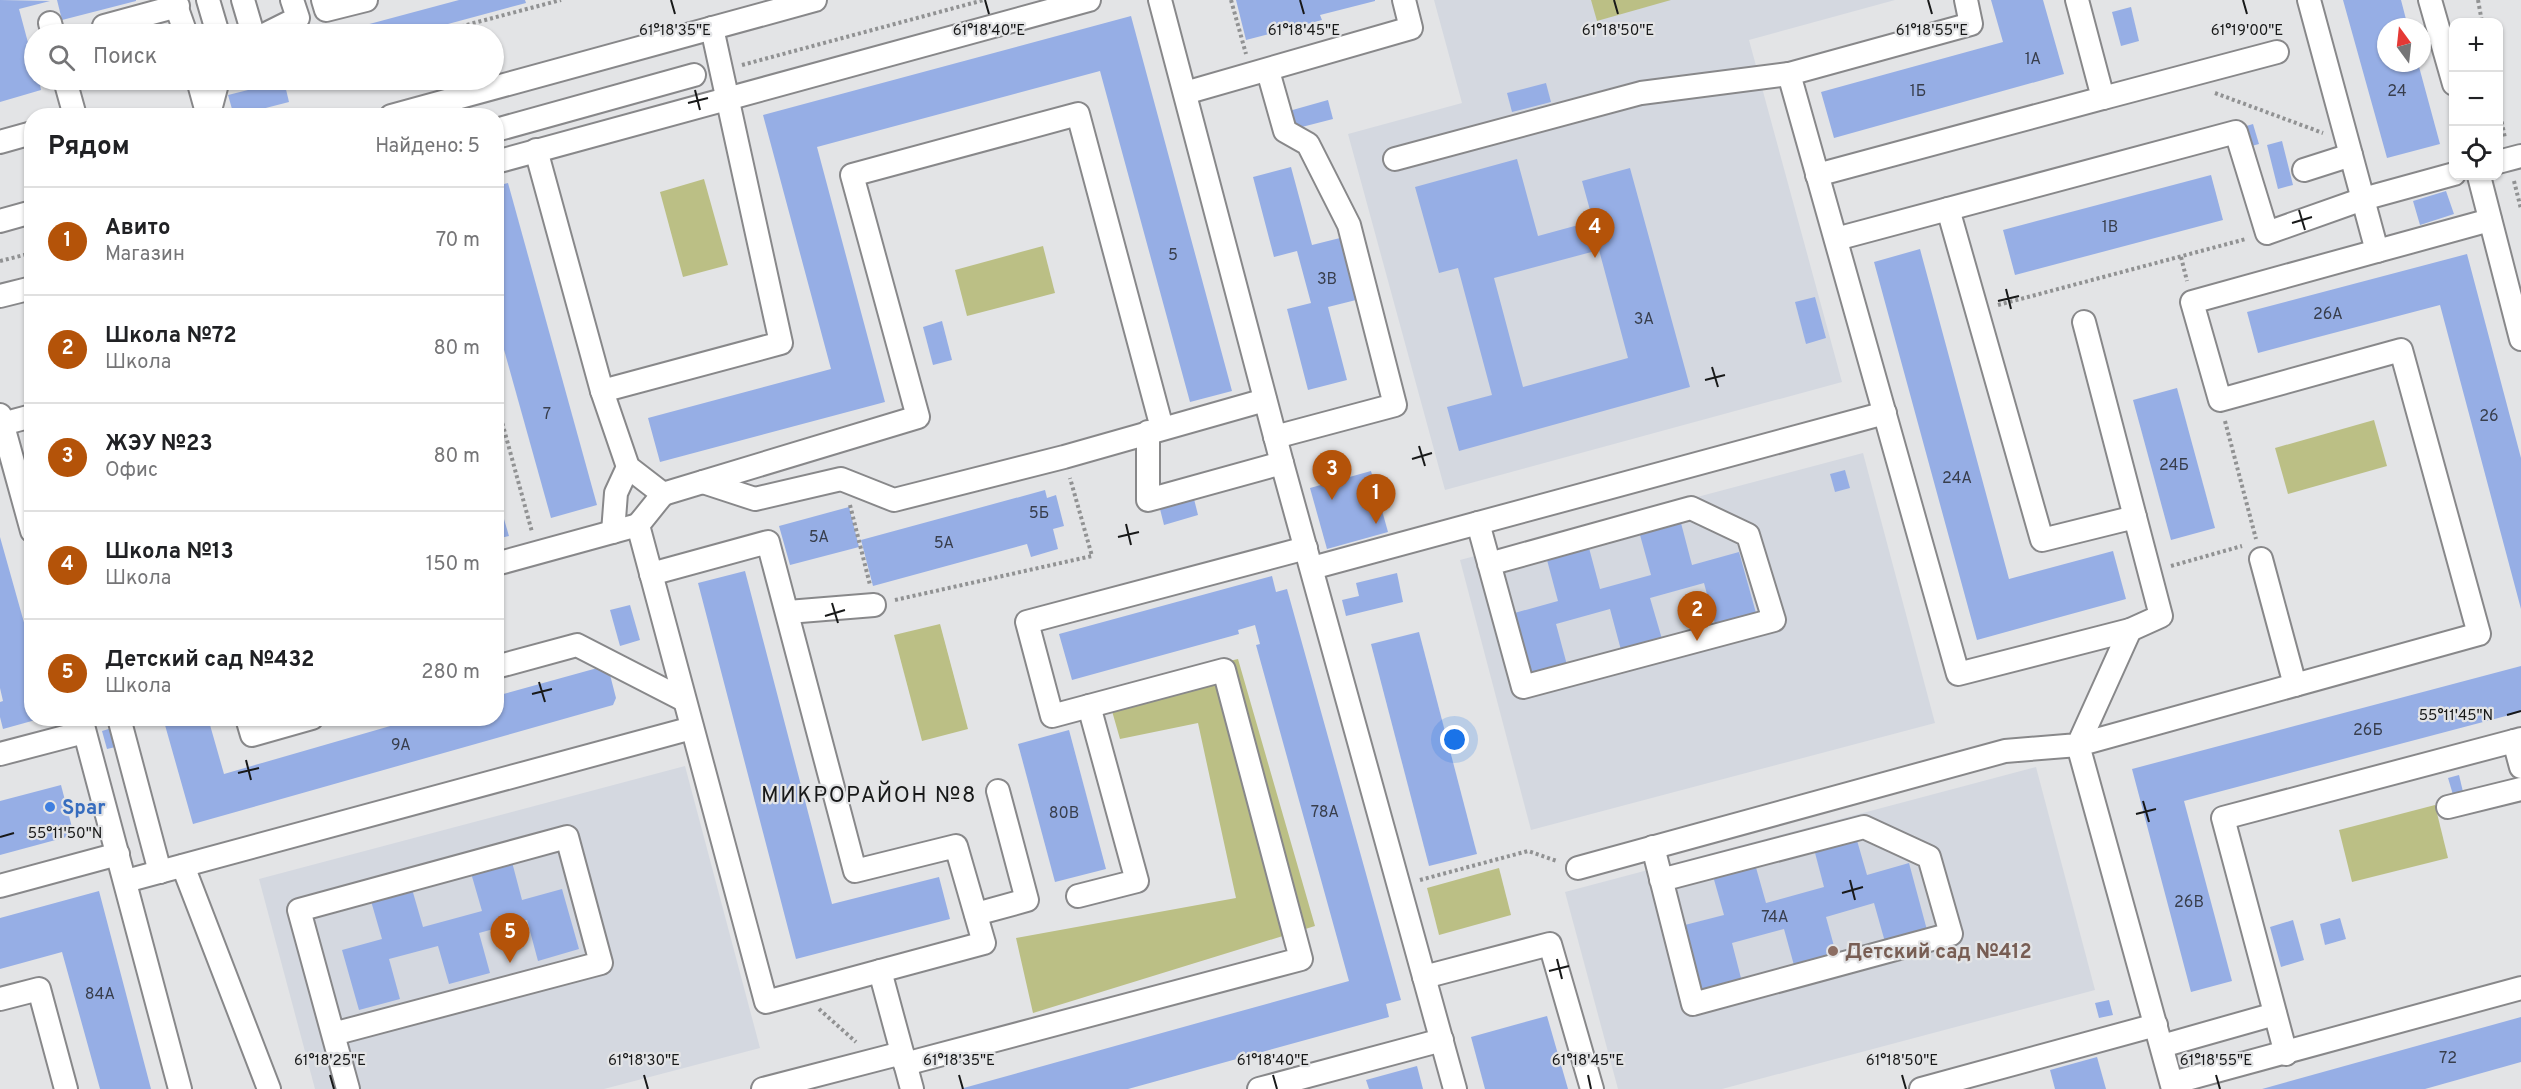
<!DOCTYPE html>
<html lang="ru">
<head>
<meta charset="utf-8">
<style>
	:root { --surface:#fff; --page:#f2f2f2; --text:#202124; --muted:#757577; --line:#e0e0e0; --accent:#b45309 }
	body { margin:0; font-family:Overpass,sans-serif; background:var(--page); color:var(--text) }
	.controls { position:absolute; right:18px; top:18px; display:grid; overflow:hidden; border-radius:12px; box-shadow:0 2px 4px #0004 }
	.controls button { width:54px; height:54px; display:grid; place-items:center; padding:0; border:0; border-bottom:2px solid var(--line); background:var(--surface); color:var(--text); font:30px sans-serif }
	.compass { position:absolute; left:2377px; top:18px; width:54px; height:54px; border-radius:50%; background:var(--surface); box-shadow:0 2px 4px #0004; rotate:345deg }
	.you { position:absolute; left:1455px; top:740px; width:21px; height:21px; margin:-15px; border:4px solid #fff; border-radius:50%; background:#1a73e8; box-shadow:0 0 0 9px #1a73e833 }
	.badge { display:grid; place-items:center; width:39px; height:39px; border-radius:50%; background:var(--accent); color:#fff; font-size:20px; font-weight:700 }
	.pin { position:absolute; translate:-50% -50px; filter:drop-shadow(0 2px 3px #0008) }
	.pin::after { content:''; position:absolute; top:32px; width:21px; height:18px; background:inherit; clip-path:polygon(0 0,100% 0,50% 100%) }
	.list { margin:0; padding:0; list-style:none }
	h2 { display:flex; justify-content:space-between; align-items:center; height:78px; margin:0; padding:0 24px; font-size:26px }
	h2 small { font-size:20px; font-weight:400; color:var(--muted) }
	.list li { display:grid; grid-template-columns:39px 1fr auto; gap:18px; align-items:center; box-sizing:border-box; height:108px; padding:0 24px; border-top:2px solid var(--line) }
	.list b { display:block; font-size:22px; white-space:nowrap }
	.list p { margin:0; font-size:20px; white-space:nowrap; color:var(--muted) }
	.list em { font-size:20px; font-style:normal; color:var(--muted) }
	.icon { flex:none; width:33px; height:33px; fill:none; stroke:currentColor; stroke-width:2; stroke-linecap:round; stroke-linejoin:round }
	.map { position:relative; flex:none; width:2521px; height:1089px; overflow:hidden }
	.search { position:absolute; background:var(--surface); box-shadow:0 2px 4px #0004; left:24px; top:24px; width:480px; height:66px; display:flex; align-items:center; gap:15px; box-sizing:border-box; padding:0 21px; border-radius:33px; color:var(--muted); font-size:22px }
	.panel { position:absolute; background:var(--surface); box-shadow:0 2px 4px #0004; left:24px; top:108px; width:480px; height:618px; border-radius:24px }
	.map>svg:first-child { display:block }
</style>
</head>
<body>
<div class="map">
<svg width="2521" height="1089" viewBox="0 0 2521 1089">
	<rect width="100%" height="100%" fill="#e3e4e6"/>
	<!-- built -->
	<g fill="#d4d8e0">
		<polygon points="1434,0 1895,0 1749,40 1842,382 1445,490 1348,134 1462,103"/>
		<polygon points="1863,453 1935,723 1531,830 1460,560"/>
		<polygon points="685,766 760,1048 604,1089 315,1089 259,879"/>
		<polygon points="2036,767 2095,990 1722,1089 1618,1089 1565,892"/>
	</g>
	<!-- green -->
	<g fill="#bbbf85">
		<polygon points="1591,0 1671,0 1597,21"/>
		<polygon points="704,179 728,265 683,277 660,192"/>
		<polygon points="1043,246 1055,293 967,316 955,270"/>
		<polygon points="2374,420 2387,466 2288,494 2275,448"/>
		<polygon points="940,624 968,729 922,741 894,635"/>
		<polygon points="1238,659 1315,926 1033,1013 1016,938 1236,898 1198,723 1120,739 1106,690"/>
		<polygon points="2435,805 2448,858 2352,882 2339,830"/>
		<polygon points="1499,868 1511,915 1439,935 1427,888"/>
	</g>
	<!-- building -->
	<g fill="#96aee5" fill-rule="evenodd">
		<polygon points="0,0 50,1 19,9 34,65 34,80 39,80 41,90 0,102"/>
		<polygon points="57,0 136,0 136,1 62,20"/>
		<polygon points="459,0 525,0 526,3 411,34 349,34 347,30"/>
		<polygon points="1236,0 1375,0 1375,1 1320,15 1322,20 1246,40"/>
		<polygon points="1991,0 2043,0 2064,74 1834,138 1821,92 2003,42"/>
		<polygon points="2343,0 2401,0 2408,27 2386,27 2386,63 2418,63 2440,144 2387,158"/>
		<polygon points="2131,7 2139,41 2121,46 2112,12"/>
		<polygon points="1131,16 1232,391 1190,402 1100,71 817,147 885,402 660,462 648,418 831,369 763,115"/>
		<polygon points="284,81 289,102 234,116 228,95"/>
		<polygon points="1546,83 1551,102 1512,112 1507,93"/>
		<polygon points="1328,100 1333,119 1294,129 1289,111"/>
		<polygon points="2253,124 2259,144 2248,147 2243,127"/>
		<polygon points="2282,141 2293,185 2278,189 2267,145"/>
		<path d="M1517,159L1538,236L1593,221L1582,181L1630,168L1690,387L1459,451L1447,407L1492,395L1458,268L1439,273L1415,187ZM1599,250L1628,358L1523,387L1494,278Z"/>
		<polygon points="1291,167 1312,245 1340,238 1356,300 1328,307 1347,380 1308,390 1287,309 1311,303 1297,251 1274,257 1253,177"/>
		<polygon points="2211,175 2223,220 2015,275 2003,230"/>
		<polygon points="508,183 597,505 551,518 496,321 496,186"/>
		<polygon points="2446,191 2454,214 2420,225 2413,201"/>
		<polygon points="1920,249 2009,579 2113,551 2126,599 1977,640 1874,262"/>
		<polygon points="2467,254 2521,458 2521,609 2440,305 2258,353 2247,312"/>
		<polygon points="1815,297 1826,338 1806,344 1795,302"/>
		<polygon points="942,321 952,360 933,365 923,327"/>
		<polygon points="2177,388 2215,528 2171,540 2133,400"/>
		<polygon points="1845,470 1850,488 1835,492 1830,474"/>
		<polygon points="1371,471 1388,532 1327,549 1310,488"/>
		<polygon points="1045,490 1047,498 1056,495 1064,526 1053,529 1058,549 1031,557 1027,544 873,586 861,540"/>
		<polygon points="496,492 509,536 496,539"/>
		<polygon points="1194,499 1198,515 1164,525 1160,509"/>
		<polygon points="849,507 859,547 790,565 779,526"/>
		<polygon points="1681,523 1692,565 1739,552 1756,613 1715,624 1704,583 1650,598 1662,639 1621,650 1610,609 1556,624 1567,665 1527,675 1511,614 1558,601 1547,560 1589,548 1600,589 1651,575 1640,535"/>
		<polygon points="0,537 32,651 32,718 39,719 3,729 0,717 0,702 3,701 0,688"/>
		<polygon points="745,571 832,904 939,877 950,919 796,959 698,583"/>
		<polygon points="1397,573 1403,602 1346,616 1342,600 1359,596 1356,583"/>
		<polygon points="1272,576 1276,592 1287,589 1401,1000 1386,1004 1389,1017 1128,1089 960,1089 1349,981 1256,645 1260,644 1255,625 1238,630 1239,634 1072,680 1059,634"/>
		<polygon points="630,605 640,640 620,646 610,610"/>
		<polygon points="1419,632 1477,854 1429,866 1371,644"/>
		<polygon points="2521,666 2521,712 2184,801 2232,981 2191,992 2132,769"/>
		<polygon points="601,667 609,671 616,698 613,705 193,824 163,718 208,718 224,774 418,718 496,718 496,696"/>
		<polygon points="115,727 120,746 107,749 102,731"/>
		<polygon points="1069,730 1106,869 1055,882 1018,744"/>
		<polygon points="2459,775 2464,796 2454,798 2448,778"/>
		<polygon points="61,785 74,835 0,855 0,801"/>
		<polygon points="1856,837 1867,875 1909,863 1927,930 1885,942 1874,903 1826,917 1837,957 1795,969 1784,929 1732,943 1742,982 1700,993 1681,926 1724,915 1713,876 1755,864 1766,903 1824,887 1814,849"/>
		<polygon points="512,862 522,900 562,889 579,949 538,961 527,920 479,933 490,973 449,984 438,946 389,959 400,999 359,1010 342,950 382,939 371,901 412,889 423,927 482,911 471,873"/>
		<polygon points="99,891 151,1089 100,1089 62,952 0,969 0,918"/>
		<polygon points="2340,918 2346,939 2325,945 2320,924"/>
		<polygon points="2293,920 2304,960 2281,967 2270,927"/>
		<polygon points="2109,1000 2113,1015 2099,1018 2095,1003"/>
		<polygon points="1547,1016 1568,1089 1485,1089 1471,1037"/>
		<polygon points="2521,1017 2521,1062 2425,1089 2262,1089"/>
		<polygon points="2097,1057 2106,1089 2055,1089 2050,1070"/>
		<polygon points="1417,1066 1423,1089 1369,1089 1366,1080"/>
	</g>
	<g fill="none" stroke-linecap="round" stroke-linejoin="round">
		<defs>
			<g id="minor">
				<polyline points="174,0 186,34"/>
				<polyline points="208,0 218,34"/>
				<polyline points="243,0 253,34"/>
				<polyline points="323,0 326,10 366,0"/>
				<polyline points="1160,0 1282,463 1455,1089"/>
				<polyline points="2430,0 2454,84"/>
				<polyline points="50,23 53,34"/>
				<polyline points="104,26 178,6"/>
				<polyline points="266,34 298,18 292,0"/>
				<polyline points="1268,71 1285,131 1308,144 1349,225 1395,405 1275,437"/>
				<polyline points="65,80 75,116"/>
				<polyline points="198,80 208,116"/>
				<polyline points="1185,93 1411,28 1404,0"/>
				<polyline points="2103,98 2277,52"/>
				<polyline points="209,114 218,80"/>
				<polyline points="391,116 815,0"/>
				<polyline points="496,130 694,75"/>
				<polyline points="0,142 32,133"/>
				<polyline points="536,150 602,391 628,467 663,494 638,525 766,1002 880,971 912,1089"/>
				<polyline points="1395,159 1641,93 1789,74"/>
				<polyline points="496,162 1089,0"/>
				<polyline points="2498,162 2521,156"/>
				<polyline points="2304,170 2351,155"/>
				<polyline points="1817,175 2103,98 2077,0"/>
				<polyline points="2479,176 2521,339"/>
				<polyline points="1948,209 2042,540 2135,517 2161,616 2130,630"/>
				<polyline points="0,221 32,212"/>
				<polyline points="1836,239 2236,132 2267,233 2363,199 2454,174"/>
				<polyline points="2377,251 2490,220"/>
				<polyline points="0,296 32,288"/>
				<polyline points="2084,322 2135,517"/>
				<polyline points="602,391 781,343 712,28"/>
				<polyline points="0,415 32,531"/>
				<polyline points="2,424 32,416"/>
				<polyline points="1148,432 1148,500 1282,463"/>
				<polyline points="703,482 755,499 841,479 894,500 1064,457 1265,400"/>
				<polyline points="663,494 918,417 852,175 1078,114 1162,428"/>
				<polyline points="1478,523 1523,687 1774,620 1748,535 1691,508 1489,564"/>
				<polyline points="613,532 616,493 628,467"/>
				<polyline points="2261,559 2295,685"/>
				<polyline points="496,564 638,525"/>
				<polyline points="1312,568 1885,413"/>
				<polyline points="651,574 768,542 855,871 956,846 984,943 880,971"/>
				<polyline points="788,612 874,605"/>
				<polyline points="496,667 577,645 684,700"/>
				<polyline points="81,718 180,1089"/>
				<polyline points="119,718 160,872"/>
				<polyline points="247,718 252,735 312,718"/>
				<polyline points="2521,739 2514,741 2521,767"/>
				<polyline points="0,754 84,732"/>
				<polyline points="2448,807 2521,789"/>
				<polyline points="1653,847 1693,1004 1951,934 1929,857 1864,827 1661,880"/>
				<polyline points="183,866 269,1089"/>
				<polyline points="1578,868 2005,751 2078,745 2130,630 1958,674 1789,74 1971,24 1966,0"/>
				<polyline points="126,881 692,728"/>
				<polyline points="0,886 118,854"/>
				<polyline points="1078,896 1137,881 1089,706"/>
				<polyline points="976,914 1027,900 998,791"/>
				<polyline points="1424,977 1550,944 1592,1089"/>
				<polyline points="0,999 39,989 66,1089"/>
				<polyline points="333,1034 601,963 567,837 299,910 348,1089"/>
				<polyline points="2162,1046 2275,1014"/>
				<polyline points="2286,1054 2223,818 2514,741"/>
				<polyline points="905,1064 1301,959 1224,670 1052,716 1027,622 1306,548"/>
				<polyline points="2172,1083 2521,988"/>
				<polyline points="763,1089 902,1053"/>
				<polyline points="1259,1089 1442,1040"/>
				<polyline points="1921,1089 2156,1025"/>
				<polyline points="2173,1089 2078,745 2479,634 2401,350 2220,400 2192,302 2377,251 2309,0"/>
			</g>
		</defs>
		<!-- minor casing -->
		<use href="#minor" stroke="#88888a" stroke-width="26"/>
		<!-- path -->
		<g stroke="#919293" stroke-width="4" stroke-dasharray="3 3" stroke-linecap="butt">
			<polyline points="1231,0 1246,54"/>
			<polyline points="2478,0 2482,22"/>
			<polyline points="432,34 561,0"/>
			<polyline points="742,65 984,0"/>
			<polyline points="241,86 263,80"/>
			<polyline points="2215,93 2323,133"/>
			<polyline points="2498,104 2505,138"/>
			<polyline points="2514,181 2521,209"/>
			<polyline points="2181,257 2187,281"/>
			<polyline points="0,261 32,253"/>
			<polyline points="1998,305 2246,239"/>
			<polyline points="496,400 532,532"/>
			<polyline points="2225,421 2256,539"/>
			<polyline points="850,505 870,585"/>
			<polyline points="2171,566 2242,546"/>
			<polyline points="895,600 1092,556 1070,478"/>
			<polyline points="1420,880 1528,851 1557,861"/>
			<polyline points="819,1009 856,1042"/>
		</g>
		<!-- minor -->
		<use href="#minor" stroke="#fff" stroke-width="22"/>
	</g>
	<!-- ticks -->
	<path fill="none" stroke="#181919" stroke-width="2" d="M671,0L675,14M985,0L989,14M1300,0L1304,14M1614,0L1618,14M1928,0L1932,14M2243,0L2247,14M695,90L700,110M688,103L708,98M2299,210L2305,230M2292,223L2312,217M2006,289L2011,309M1998,301L2019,296M1712,367L1718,387M1705,380L1725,375M1419,446L1425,466M1412,459L1432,453M1126,524L1131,545M1118,537L1139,532M832,603L838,623M825,616L845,610M539,682L545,702M532,694L552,689M2507,715L2521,711M246,760L251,780M238,773L259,768M2143,801L2149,822M2136,814L2156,809M0,837L14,833M1850,880L1855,900M1842,893L1863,887M1557,959L1562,979M1549,971L1569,966M330,1075L334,1089M644,1075L648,1089M959,1075L963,1089M1273,1075L1277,1089M1588,1075L1591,1089M1902,1075L1906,1089M2216,1075L2220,1089"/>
	<!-- markers -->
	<circle fill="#3f7fe0" stroke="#e3e4e6" stroke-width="2" cx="50" cy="807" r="6"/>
	<circle fill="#8d6e63" stroke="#e3e4e6" stroke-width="2" cx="1833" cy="951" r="6"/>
	<g text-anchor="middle" stroke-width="4.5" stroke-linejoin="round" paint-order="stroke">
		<!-- number labels -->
		<g font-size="16" fill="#383e4c">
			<text x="2033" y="64">1А</text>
			<text x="1918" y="96">1Б</text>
			<text x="2397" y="96">24</text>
			<text x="2110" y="232">1В</text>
			<text x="1173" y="260">5</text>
			<text x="1327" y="284">3В</text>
			<text x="2328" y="319">26А</text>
			<text x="1644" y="324">3А</text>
			<text x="547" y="419">7</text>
			<text x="2489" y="421">26</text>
			<text x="2174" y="470">24Б</text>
			<text x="1957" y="483">24А</text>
			<text x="1039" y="518">5Б</text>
			<text x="819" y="542">5А</text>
			<text x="944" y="548">5А</text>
			<text x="2368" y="735">26Б</text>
			<text x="401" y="750">9А</text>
			<text x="1325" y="817">78А</text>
			<text x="1064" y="818">80В</text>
			<text x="2189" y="907">26В</text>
			<text x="1775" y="922">74А</text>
			<text x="100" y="999">84А</text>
			<text x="2448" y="1063">72</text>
		</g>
		<!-- shop labels -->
		<g font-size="20" font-weight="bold" fill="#366cbe" stroke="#e3e4e6" text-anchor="start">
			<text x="62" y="814">Spar</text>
		</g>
		<!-- education labels -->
		<g font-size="20" font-weight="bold" fill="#785e54" stroke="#e3e4e6" text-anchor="start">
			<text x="1845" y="958">Детский сад №412</text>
		</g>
		<!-- quarter labels -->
		<g font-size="22" letter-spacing="1.5" fill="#181919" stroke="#e3e4e6">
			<text x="869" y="802">МИКРОРАЙОН №8</text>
		</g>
	</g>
	<g font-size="15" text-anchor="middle" fill="#181919" stroke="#e3e4e6" stroke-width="4.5" stroke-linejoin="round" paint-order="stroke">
		<text x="1932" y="35">61°18'55"E</text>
		<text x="2247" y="35">61°19'00"E</text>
		<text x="675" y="35">61°18'35"E</text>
		<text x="989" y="35">61°18'40"E</text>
		<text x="1304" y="35">61°18'45"E</text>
		<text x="1618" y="35">61°18'50"E</text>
		<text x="2456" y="720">55°11'45"N</text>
		<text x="65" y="838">55°11'50"N</text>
		<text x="330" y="1065">61°18'25"E</text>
		<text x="644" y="1065">61°18'30"E</text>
		<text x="959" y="1065">61°18'35"E</text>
		<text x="1273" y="1065">61°18'40"E</text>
		<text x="1588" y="1065">61°18'45"E</text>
		<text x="1902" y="1065">61°18'50"E</text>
		<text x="2216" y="1065">61°18'55"E</text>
	</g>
</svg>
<div class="controls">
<button>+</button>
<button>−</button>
<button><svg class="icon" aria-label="locate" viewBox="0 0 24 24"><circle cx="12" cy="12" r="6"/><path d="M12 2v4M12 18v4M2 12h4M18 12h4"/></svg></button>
</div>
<svg class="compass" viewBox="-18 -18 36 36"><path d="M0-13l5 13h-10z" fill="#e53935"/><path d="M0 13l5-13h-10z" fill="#757577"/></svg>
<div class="you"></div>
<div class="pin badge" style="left:1376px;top:524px">1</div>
<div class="pin badge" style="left:1697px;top:641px">2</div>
<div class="pin badge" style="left:1332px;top:500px">3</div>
<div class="pin badge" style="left:1595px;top:258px">4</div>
<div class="pin badge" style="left:510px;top:963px">5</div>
<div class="search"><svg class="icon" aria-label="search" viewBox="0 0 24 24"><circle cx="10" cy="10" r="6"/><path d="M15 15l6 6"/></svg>Поиск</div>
<section class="panel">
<h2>Рядом<small>Найдено: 5</small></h2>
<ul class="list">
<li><span class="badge">1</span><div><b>Авито</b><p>Магазин</p></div><em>70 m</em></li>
<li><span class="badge">2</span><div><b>Школа №72</b><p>Школа</p></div><em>80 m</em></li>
<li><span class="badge">3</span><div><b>ЖЭУ №23</b><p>Офис</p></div><em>80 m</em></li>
<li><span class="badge">4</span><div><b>Школа №13</b><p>Школа</p></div><em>150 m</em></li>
<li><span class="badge">5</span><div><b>Детский сад №432</b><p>Школа</p></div><em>280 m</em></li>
</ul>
</section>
</div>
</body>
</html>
